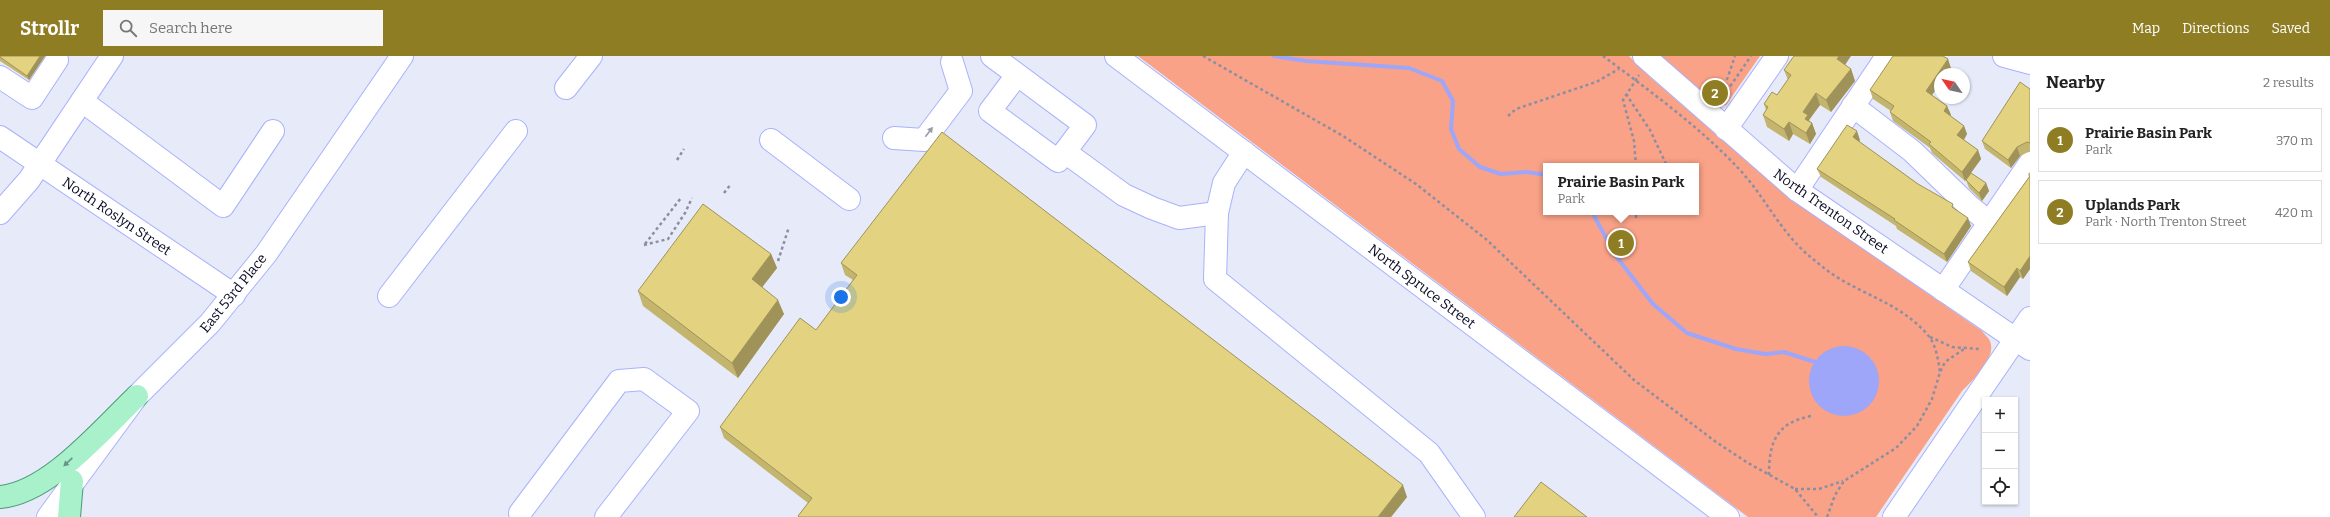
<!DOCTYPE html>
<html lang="en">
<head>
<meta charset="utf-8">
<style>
	:root { --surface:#fff; --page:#f6f6f6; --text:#222; --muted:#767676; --line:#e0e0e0; --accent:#8f7d24 }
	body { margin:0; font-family:Bitter,serif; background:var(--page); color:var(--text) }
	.controls { position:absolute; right:12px; bottom:12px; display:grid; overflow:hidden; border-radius:0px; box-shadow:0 1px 3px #0004 }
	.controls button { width:36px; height:36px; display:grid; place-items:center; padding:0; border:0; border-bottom:1px solid var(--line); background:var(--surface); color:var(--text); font:20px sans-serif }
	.compass { position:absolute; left:1934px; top:12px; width:36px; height:36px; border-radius:50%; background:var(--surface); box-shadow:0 1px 3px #0004; rotate:304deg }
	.you { position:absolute; left:841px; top:241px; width:14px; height:14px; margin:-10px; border:3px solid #fff; border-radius:50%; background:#1a73e8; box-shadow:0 0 0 6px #1a73e833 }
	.badge { display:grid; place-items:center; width:26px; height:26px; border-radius:50%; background:var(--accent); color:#fff; font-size:13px; font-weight:700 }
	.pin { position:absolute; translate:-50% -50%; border:2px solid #fff; box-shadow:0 1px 4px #0006 }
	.popup { position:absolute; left:1543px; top:107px; width:156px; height:52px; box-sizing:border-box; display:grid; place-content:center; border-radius:0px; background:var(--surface); filter:drop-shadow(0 1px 3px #0005); font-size:13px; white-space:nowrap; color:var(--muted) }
	.popup b { font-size:15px; color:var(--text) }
	.popup::after { content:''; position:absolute; left:50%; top:100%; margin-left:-8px; border:8px solid transparent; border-top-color:var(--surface) }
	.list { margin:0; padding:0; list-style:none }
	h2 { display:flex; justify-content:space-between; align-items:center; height:52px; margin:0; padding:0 16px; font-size:17px }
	h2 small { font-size:13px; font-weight:400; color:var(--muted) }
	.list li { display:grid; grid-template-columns:26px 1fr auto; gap:12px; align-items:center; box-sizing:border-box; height:64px; margin:0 8px 8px; padding:0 8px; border:1px solid var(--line); border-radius:0px }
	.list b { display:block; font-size:15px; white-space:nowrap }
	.list p { margin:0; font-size:13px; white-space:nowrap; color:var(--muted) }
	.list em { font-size:13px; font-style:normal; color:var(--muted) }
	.icon { flex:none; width:22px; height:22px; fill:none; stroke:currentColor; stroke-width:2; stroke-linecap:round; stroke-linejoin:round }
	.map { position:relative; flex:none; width:2030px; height:461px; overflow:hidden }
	header { display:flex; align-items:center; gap:24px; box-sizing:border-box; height:56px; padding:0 20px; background:var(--accent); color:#fff }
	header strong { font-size:19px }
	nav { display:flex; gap:22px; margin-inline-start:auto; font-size:14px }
	.search { width:280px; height:36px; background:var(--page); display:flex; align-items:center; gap:10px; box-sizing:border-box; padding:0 14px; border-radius:0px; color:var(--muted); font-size:15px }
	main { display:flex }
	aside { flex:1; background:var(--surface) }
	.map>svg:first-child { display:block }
</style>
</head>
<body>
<header>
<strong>Strollr</strong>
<div class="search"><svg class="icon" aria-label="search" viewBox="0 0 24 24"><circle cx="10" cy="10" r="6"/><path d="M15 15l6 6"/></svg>Search here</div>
<nav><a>Map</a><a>Directions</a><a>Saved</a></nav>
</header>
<main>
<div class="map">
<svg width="2030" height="461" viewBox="0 0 2030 461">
	<rect width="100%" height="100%" fill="#e7eaf9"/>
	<!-- green -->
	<g fill="#f9a287" fill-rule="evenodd">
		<path d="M1138,0H1629L1651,22L1791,143L1982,275C1984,278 1988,281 1990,285C1997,302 1973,324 1962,335L1876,461H1748ZM1546,110H1696V156H1546Z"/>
		<polygon points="1656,0 1760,0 1726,49 1713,52"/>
	</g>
	<!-- water -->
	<circle fill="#9da6f9" cx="1844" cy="325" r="35"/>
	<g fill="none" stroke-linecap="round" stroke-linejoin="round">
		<!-- stream -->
		<g stroke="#9da6f9" stroke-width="4">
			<polyline points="1274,0 1306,5 1409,12 1442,25 1453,45 1451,73 1459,93 1480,111 1501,118 1527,116 1546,119"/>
			<polyline points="1592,156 1616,200 1653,248 1687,277 1736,293 1765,298 1784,296 1815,306"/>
		</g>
		<defs>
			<g id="minor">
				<polyline points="992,0 1085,69 1058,105 990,55 1017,19"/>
				<polyline points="1116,0 1728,461"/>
				<polyline points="1644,0 1797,134 2030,293"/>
				<polyline points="2004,0 2030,7"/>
				<polyline points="0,21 32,42 57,4"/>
				<polyline points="566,32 591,0"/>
				<polyline points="82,45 223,150 273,75"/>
				<polyline points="1853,50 1912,95 1970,151 1989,166"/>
				<polyline points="1726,73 1777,0"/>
				<polyline points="0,81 234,239"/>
				<polyline points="894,82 924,84 961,35 952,6"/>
				<polyline points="771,84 849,143"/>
				<polyline points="1065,96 1124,139 1152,152 1179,162 1217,157"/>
				<polyline points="1244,96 1224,127 1217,157 1215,223 1429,397 1474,461"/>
				<polyline points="1797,134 1887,0"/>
				<polyline points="0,157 29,124 112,0"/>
				<polyline points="1943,234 2030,107"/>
				<polyline points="389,240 516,75"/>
				<polyline points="520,457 619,325 644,323 688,355 606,461"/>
				<polyline points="48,461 137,340 210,267 266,198 402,0"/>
				<polyline points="1894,461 2030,262"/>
			</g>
			<g id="major">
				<path d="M0,441C49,437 101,374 137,340"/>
				<polyline points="69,461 72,425"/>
			</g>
		</defs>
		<!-- minor casing -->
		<use href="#minor" stroke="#a9b2fc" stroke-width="24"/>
		<!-- major casing -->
		<use href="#major" stroke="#4b9a79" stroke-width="24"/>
		<!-- path -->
		<g stroke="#8c8ea1" stroke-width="2.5" stroke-dasharray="3 3" stroke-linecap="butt">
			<polyline points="1203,0 1343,80 1416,128 1487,184 1634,324 1716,386 1748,407 1795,433 1818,461"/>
			<path d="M1603,0C1646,32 1701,72 1738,112C1764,139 1779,174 1808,199C1818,207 1828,216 1840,223C1870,241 1902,250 1926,277C1936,287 1938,303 1940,316"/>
			<polyline points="1626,38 1650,74 1667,110"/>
			<polyline points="1721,41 1735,0"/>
			<polyline points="1720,45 1751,0"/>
			<polyline points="1508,60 1516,53 1596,26 1619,13"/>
			<polyline points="677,104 684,93"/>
			<polyline points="1636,110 1634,85 1623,44 1639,19"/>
			<polyline points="724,137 731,128"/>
			<polyline points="1636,162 1636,156"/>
			<polyline points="645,188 681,142"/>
			<polyline points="644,189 668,183 685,157 692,142"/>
			<polyline points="778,205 789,171"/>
			<polyline points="1930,281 1952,291 1980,293"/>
			<path d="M1769,419C1769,386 1776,367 1811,360"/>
			<polyline points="1795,433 1819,433 1843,425"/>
			<polyline points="1827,461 1835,439 1844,425 1896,392 1917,370 1932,343 1940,316 1945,306 1964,293"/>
		</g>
		<!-- minor -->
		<use href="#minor" stroke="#fff" stroke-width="22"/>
		<!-- major -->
		<use href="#major" stroke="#a9f1cb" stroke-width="22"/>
	</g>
	<!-- wall -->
	<g fill="#c3b56e">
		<polygon points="0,0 45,0 29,24 0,5"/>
		<polygon points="1845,9 1851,13 1855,25 1831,56 1820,49 1809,64 1810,66 1812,67 1816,78 1810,88 1793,78 1789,85 1767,71 1763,59 1766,54 1764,48 1777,39 1788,24 1784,14"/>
		<polygon points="1951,12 1940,18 1940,28 1932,39 1947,50 1951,59 1950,60 1964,70 1967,78 1964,84 1978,94 1981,103 1971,117 1986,127 1989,135 1982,145 1969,132 1966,124 1965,125 1932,97 1930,92 1893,65 1890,56 1891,55 1873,43 1870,34"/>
		<polygon points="2030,33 2030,95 2020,100 2011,112 1985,93 1982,85"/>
		<polygon points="1860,84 1859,86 1918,128 1955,153 1971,170 1947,206 1897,173 1896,170 1821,121 1817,113"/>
		<polygon points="2030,116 2030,213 2023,223 2020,221 2007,240 1971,215 1968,206 2029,121 2028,118"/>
		<polygon points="771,198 777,212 762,231 784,258 738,322 643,250 638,235"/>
		<polygon points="841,207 1407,441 1391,461 798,461 798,460 808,447 724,382 720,371 816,274 853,224 845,219"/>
	</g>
	<!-- shaded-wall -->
	<g fill="#9f935a">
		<polygon points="40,0 45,0 29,24 27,20"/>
		<polygon points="1839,0 1851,0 1841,15 1837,3"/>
		<polygon points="1948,3 1951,12 1947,18 1940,18 1940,28 1929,43 1926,35"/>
		<polygon points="1851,13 1855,25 1831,56 1826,44"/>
		<polygon points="1816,37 1820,49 1809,64 1811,68 1812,67 1816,78 1810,88 1806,77 1803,56"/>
		<polygon points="1947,50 1951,59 1947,64 1944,55"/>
		<polygon points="1789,66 1793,78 1789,85 1784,73"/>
		<polygon points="1964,70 1967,78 1961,88 1957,79"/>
		<polygon points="1857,75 1860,84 1857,90 1853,81"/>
		<polygon points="2017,91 2020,100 2011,112 2008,104"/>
		<polygon points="1978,94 1981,103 1965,125 1962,116"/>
		<polygon points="1986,127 1989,135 1982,145 1979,137"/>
		<polygon points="1968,162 1971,170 1947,206 1944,198"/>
		<polygon points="771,198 777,212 757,238 752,223"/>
		<polygon points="2030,200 2030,213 2023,223 2020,215"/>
		<polygon points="2017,212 2020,221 2007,240 2004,231"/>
		<polygon points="778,244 784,258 738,322 732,307"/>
		<polygon points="1403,429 1407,441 1391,461 1378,461"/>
	</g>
	<!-- building -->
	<g fill="#e3d280" stroke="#9f935a">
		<polygon points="0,0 40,0 27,20 0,1"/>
		<polygon points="1794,0 1839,0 1837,3 1851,13 1826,44 1816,37 1803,56 1808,59 1805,63 1812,67 1806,77 1789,66 1784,73 1763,59 1768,51 1764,48 1772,36 1777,39 1791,19 1784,14"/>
		<polygon points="1893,0 1943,0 1948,3 1926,35 1947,50 1944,55 1964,70 1957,79 1978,94 1962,116 1929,88 1931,86 1890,56 1894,50 1870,34"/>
		<polygon points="2020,26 2030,33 2030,87 2027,86 2017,91 2008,104 1982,85"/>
		<polygon points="1847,69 1857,75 1853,81 1918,128 1953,148 1952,151 1968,162 1944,198 1894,164 1895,163 1817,113"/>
		<polygon points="942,76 1403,429 1378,461 799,461 798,460 812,442 720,371 800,262 816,274 857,219 841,207"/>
		<polygon points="1971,117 1986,127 1979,137 1966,124"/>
		<polygon points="2030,120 2030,200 2020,215 2017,212 2004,231 1968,206"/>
		<polygon points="703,148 771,198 752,223 778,244 732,307 638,235"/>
		<polygon points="1541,426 1587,461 1514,461"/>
	</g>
	<!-- one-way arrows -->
	<defs><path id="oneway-solid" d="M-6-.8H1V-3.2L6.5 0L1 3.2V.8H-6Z"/></defs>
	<use fill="#9c9ca6" href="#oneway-solid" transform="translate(929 76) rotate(-53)"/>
	<use fill="#689487" href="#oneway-solid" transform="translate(68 406) rotate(137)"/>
	<g text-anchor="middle" stroke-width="3" stroke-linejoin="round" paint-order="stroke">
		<!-- street labels -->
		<g font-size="14" fill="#070821" stroke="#fff">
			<text transform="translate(1831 155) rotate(35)" y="5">North Trenton Street</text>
			<text transform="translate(117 160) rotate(34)" y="5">North Roslyn Street</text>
			<text transform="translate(1422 230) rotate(37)" y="5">North Spruce Street</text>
			<text transform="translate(233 237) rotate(-51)" y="5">East 53rd Place</text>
		</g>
	</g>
</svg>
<div class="controls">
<button>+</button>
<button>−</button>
<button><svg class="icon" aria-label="locate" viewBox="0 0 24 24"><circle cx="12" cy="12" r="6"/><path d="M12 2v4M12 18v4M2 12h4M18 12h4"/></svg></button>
</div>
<svg class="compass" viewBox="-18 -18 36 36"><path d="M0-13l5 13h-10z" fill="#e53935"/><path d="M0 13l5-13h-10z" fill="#767676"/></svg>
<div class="you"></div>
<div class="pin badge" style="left:1621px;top:187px">1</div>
<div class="popup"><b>Prairie Basin Park</b>Park</div>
<div class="pin badge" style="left:1715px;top:37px">2</div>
</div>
<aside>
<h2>Nearby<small>2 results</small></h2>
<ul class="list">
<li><span class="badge">1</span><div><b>Prairie Basin Park</b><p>Park</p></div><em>370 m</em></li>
<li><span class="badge">2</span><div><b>Uplands Park</b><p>Park · North Trenton Street</p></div><em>420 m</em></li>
</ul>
</aside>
</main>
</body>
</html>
